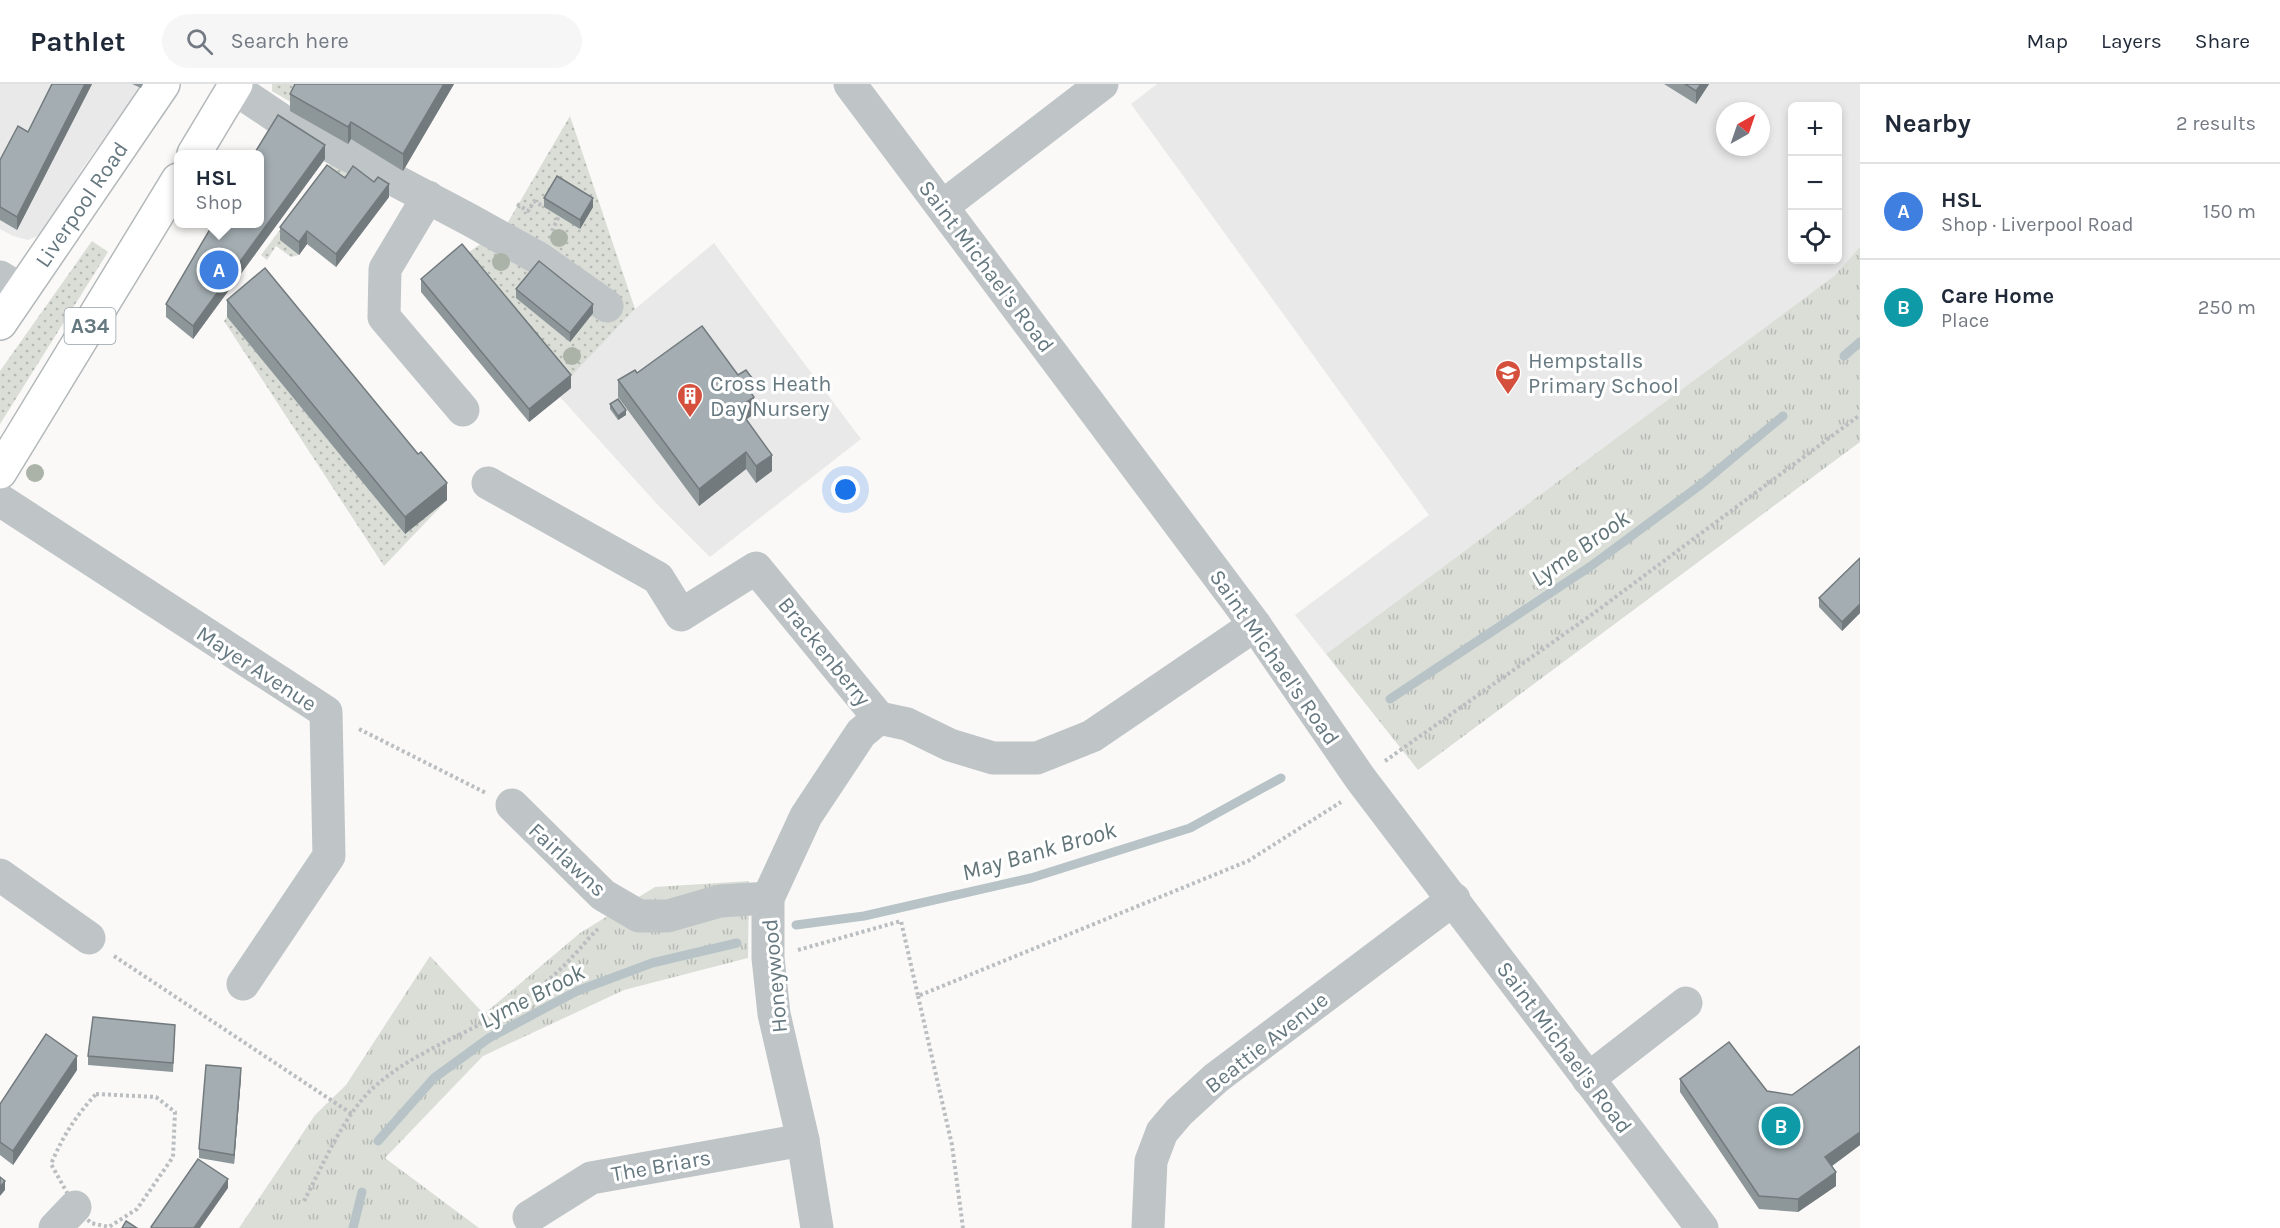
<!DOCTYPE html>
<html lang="en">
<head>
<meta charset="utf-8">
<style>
	:root { --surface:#fff; --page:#f6f6f7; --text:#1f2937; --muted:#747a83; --line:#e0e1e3; --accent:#0b8043 }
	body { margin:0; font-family:Karla,sans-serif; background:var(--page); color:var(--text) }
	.controls { position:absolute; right:18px; top:18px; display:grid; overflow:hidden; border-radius:9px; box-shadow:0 3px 9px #0003 }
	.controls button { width:54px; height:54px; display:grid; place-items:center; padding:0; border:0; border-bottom:2px solid var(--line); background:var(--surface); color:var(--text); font:30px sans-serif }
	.compass { position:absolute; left:1716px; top:18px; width:54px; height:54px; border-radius:50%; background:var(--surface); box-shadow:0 3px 9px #0003; rotate:40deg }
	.you { position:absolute; left:846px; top:406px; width:21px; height:21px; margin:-15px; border:4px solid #fff; border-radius:50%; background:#1a73e8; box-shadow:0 0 0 9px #1a73e833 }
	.badge { display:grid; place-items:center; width:39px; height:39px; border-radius:50%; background:var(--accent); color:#fff; font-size:20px; font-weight:700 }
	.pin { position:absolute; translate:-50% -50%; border:3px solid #fff; box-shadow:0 2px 6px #0006 }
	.popup { position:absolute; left:174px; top:66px; width:90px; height:78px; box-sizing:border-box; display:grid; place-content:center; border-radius:9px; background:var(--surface); filter:drop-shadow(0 2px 4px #0005); font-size:20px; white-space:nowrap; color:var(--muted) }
	.popup b { font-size:22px; color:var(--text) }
	.popup::after { content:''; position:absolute; left:50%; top:100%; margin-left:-12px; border:12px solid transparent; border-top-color:var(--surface) }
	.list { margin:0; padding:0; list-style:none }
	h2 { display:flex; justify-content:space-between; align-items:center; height:78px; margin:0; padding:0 24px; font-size:26px }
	h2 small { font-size:20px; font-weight:400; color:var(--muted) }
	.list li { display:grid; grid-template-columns:39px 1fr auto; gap:18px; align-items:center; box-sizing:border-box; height:96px; padding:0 24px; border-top:2px solid var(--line) }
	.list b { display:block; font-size:22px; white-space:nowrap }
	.list p { margin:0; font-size:20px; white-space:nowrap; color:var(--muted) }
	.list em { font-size:20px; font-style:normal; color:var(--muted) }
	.icon { flex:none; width:33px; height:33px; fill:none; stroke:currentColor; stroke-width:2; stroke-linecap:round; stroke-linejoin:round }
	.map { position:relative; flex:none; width:1860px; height:1144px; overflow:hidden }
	header { display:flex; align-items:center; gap:36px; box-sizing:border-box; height:84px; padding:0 30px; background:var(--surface); border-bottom:2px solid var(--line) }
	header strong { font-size:28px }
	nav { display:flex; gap:33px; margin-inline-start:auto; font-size:21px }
	.search { width:420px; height:54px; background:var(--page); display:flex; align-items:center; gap:15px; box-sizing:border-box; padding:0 21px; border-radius:33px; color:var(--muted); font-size:22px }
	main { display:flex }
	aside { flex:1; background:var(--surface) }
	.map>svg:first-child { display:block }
</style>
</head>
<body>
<header>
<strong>Pathlet</strong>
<div class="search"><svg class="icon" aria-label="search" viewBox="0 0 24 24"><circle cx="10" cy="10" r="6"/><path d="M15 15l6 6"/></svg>Search here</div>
<nav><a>Map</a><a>Layers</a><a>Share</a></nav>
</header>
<main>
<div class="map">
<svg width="1860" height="1144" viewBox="0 0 1860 1144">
	<defs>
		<pattern id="grass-dots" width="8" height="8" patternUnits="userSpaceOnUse" patternTransform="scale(1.5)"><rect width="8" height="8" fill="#daded7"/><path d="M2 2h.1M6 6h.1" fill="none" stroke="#b5b9b4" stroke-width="1.8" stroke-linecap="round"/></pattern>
		<pattern id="park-tufts" width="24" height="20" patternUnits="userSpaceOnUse" patternTransform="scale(1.5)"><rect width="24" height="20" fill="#daded7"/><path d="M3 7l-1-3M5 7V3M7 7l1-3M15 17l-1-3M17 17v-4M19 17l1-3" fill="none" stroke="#b5b9b4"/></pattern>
	</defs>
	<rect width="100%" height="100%" fill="#faf9f8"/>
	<!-- built -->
	<g fill="#e8e9e8" fill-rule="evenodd">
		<polygon points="0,0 143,0 84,82 43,150 28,156 13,152 0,145"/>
		<path d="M1157,0H1860V163L1834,192L1326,570L1295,531L1429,431L1131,20ZM1792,22H1838V176H1792ZM1725,27H1761V63H1725Z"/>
		<polygon points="714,159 861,355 710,473 657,420 560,313 571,304 566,298 635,225"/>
	</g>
	<!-- grass -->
	<g fill="url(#grass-dots)">
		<polygon points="272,0 305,0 294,20 272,7"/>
		<polygon points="570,32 635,225 566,298 462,173 505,143"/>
		<polygon points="332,77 353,95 299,171 291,173 276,162 267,176 261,171"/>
		<polygon points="92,157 108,168 0,340 0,287"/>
		<polygon points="227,233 405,450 447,416 384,482 224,237"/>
	</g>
	<!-- park -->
	<g fill="url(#park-tufts)">
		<polygon points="1860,163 1860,358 1418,686 1326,570 1834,192"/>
		<polygon points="749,797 748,874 624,906 483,972 385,1074 479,1144 239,1144 315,1031 346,1001 430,872 484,930 580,849 655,803"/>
	</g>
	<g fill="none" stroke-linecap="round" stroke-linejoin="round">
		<!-- stream -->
		<g stroke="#b7c3c6" stroke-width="9">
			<polyline points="1844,272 1860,258"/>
			<polyline points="1390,615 1591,482 1699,402 1783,332"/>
			<polyline points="796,841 864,832 1031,794 1190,744 1281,694"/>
			<polyline points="378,1057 434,994 489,954 577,907 652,879 737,859"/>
			<polyline points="353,1144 362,1108"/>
		</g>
		<defs>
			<g id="highway">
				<polyline points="194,70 236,0"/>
				<path id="s1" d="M0,239L163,0"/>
				<polyline points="0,388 178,96"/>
			</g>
		</defs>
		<!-- highway casing -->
		<use href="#highway" stroke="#b3b8bb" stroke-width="36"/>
		<!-- path -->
		<g stroke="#babec0" stroke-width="4" stroke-dasharray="3 3" stroke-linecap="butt">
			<polyline points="517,120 528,127 534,117 544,123"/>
			<polyline points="552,147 559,132"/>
			<polyline points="359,645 486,709"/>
			<polyline points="1385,677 1594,529 1860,331"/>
			<polyline points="798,866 901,837 918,912 1248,777 1341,718"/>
			<polyline points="114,872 352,1030"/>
			<polyline points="918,912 952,1061 963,1144"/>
			<path d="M96,1010L156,1013L175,1028L173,1073L137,1125L109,1143L91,1139L75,1123L51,1080C63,1052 75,1033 96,1010Z"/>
			<path d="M304,1117C323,1081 343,1032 373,1004C418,963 480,947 529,911C544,900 561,886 573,872C582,863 589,853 598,845"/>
		</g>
		<!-- minor -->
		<g stroke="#bfc4c7" stroke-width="33">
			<polyline points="850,0 1255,541 1360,694 1702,1144"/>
			<polyline points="234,4 283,37 470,136 540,175 607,222"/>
			<polyline points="428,113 385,185 384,233 463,326"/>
			<polyline points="943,122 1102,0"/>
			<polyline points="0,193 21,206"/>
			<polyline points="488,399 658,494 681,531 756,484 879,634 907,640 950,661 993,674 1037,674 1092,652 1255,541"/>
			<polyline points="0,416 326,628 329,772 243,900"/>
			<polyline points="512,721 603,811 639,832 668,832 720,817 768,814"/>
			<polyline points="0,791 89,854"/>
			<polyline points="1588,995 1686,919"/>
			<polyline points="529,1133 591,1094 803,1056"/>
			<polyline points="55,1144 75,1123"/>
			<polyline points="817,1144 803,1056 774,930 768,874 768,814 806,732 861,649 879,634"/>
			<polyline points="1148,1144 1151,1077 1162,1048 1179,1028 1216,994 1454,815"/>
		</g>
		<!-- highway -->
		<use href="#highway" stroke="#fff" stroke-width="33"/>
	</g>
	<!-- trees -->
	<g fill="#abb3a8">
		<circle cx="559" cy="154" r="9"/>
		<circle cx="501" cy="178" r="9"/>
		<circle cx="572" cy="272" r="9"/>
		<circle cx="35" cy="389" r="9"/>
	</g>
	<!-- wall -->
	<g fill="#8d9699">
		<polygon points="52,0 92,0 17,146 0,136 0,76 28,48"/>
		<polygon points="132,0 143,0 141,4"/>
		<polygon points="454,0 403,87 351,55 348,60 290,27 290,10"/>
		<polygon points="1664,0 1709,0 1696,20"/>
		<polygon points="325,75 193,255 166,233 166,220"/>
		<polygon points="345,94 389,113 336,183 307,160 299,171 280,156 280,143"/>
		<polygon points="544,114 593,123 580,145 544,123"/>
		<polygon points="421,195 571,304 529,338 421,208"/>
		<polygon points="516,205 593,229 570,258 516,214"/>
		<polygon points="227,216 447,416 405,450 227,233"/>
		<polygon points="618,296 752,310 754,330 747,335 772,387 756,399 746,385 699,422 618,313"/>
		<polygon points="610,320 626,331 618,336 610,325"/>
		<polygon points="1860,474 1860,529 1842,547 1819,523 1819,514"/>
		<polygon points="175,950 173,988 88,981 88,972"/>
		<polygon points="77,986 13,1081 0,1071 0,1020"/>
		<polygon points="241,993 234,1080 199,1074 199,1065"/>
		<polygon points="1680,995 1767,1007 1860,1061 1832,1082 1836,1102 1798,1128 1759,1125 1680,1008"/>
	</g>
	<!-- shaded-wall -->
	<g fill="#737a7d">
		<polygon points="85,0 92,0 17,146 17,133"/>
		<polygon points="444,0 454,0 403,87 403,70"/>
		<polygon points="1701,0 1709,0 1696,20 1696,7"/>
		<polygon points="351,38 351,55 348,60 348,43"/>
		<polygon points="325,61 325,75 193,255 193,242"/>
		<polygon points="389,100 389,113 336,183 336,170"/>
		<polygon points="593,114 593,123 580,145 580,136"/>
		<polygon points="307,147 307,160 299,171 299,158"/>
		<polygon points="593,220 593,229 570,258 570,249"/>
		<polygon points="571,291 571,304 529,338 529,325"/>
		<polygon points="752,294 752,311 744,299"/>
		<polygon points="754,313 754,330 738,341 738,324"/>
		<polygon points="626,326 626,331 618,336 618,332"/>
		<polygon points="746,368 746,385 699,422 699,405"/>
		<polygon points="772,371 772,387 756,399 756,382"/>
		<polygon points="447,399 447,416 405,450 405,433"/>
		<polygon points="1860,520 1860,529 1842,547 1842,538"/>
		<polygon points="77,972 77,986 13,1081 13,1067"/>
		<polygon points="241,984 241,993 234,1080 234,1071"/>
		<polygon points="1860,1048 1860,1061 1825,1087 1825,1073"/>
		<polygon points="1836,1088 1836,1102 1798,1128 1798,1115"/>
		<polygon points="228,1095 228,1104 200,1144 194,1144"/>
		<polygon points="5,1097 5,1106 0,1112 0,1103"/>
	</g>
	<!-- building -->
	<g fill="#a4aeb2" stroke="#737a7d" stroke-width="1.5">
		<polygon points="52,0 85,0 17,133 0,123 0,76 18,42 28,48"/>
		<polygon points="295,0 444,0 403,70 351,38 348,43 290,10"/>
		<polygon points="1685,0 1701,0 1696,7"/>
		<polygon points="278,31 325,61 193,242 166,220 213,140 260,140 260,70 254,70"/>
		<polygon points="327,81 345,94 353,82 374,98 378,93 389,100 336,170 307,147 299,158 280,143"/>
		<polygon points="557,92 593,114 580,136 544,114"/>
		<polygon points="462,160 571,291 529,325 421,195"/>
		<polygon points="539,177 593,220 570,249 516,205"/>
		<polygon points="265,184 418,370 421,368 447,399 405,433 227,216"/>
		<polygon points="702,242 738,291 746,286 752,294 744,299 754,313 738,324 772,371 756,382 746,368 699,405 618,296 635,286 637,289"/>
		<polygon points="618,315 626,326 618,332 610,320"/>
		<polygon points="1860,474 1860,520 1842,538 1819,514"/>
		<polygon points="93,933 175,941 173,979 88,972"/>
		<polygon points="46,950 77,972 13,1067 0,1058 0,1020"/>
		<polygon points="1729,958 1767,1007 1792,1011 1860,962 1860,1048 1825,1073 1836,1088 1798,1115 1759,1112 1680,995"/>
		<polygon points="206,981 241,984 234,1071 199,1065"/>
		<polygon points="198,1075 228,1095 194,1144 152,1144 151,1143"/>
		<polygon points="0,1093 5,1097 0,1103"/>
		<polygon points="126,1137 137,1144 122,1144"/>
	</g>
	<!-- icons -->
	<defs>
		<symbol id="school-pin" viewBox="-11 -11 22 30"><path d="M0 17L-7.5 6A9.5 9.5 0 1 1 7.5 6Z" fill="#d4503d" stroke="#fff"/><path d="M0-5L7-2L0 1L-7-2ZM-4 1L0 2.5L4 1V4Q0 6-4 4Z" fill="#fff"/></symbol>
		<symbol id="building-pin" viewBox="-11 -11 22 30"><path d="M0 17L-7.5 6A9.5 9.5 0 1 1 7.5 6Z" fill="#d4503d" stroke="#fff"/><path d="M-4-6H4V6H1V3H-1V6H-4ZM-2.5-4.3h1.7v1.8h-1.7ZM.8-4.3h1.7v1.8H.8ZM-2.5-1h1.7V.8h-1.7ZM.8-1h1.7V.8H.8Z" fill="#fff"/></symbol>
	</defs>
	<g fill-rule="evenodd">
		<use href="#school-pin" x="1493" y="274" width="30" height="40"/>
		<use href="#building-pin" x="675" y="297" width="30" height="40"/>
	</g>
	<g text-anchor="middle" stroke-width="6" stroke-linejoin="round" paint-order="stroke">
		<!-- shield labels -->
		<rect fill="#fff" stroke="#94a0a6" stroke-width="1.5" x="64.5" y="224" width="51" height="36" rx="4.5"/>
		<g font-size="21" font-weight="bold" fill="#667880">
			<text x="90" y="249">A34</text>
		</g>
		<!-- street labels -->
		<g font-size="22" fill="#667880" stroke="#fff">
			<text dy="8" stroke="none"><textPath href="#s1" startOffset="144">Liverpool Road</textPath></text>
			<text transform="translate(987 182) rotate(53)" y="8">Saint Michael's Road</text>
			<text transform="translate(825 567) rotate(51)" y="8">Brackenberry</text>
			<text transform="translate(1275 573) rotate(55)" y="8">Saint Michael's Road</text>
			<text transform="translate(257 584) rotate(33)" y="8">Mayer Avenue</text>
			<text transform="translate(568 775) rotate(43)" y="8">Fairlawns</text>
			<text transform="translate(774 892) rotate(-95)" y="8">Honeywood</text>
			<text transform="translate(1266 958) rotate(-38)" y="8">Beattie Avenue</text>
			<text transform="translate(1565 963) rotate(53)" y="8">Saint Michael's Road</text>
			<text transform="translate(661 1081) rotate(-10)" y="8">The Briars</text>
		</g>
		<!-- poi labels -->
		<g font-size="22" fill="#667880" stroke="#fff" text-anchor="start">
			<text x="1528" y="284">Hempstalls<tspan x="1528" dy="25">Primary School</tspan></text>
			<text x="710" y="307">Cross Heath<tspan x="710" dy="25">Day Nursery</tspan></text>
		</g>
		<!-- water labels -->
		<g font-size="24" font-style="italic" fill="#627679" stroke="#fff">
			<text transform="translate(1580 464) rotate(-35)" y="8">Lyme Brook</text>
			<text transform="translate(1039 767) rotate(-16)" y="8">May Bank Brook</text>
			<text transform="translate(532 912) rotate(-27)" y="8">Lyme Brook</text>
		</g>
	</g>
</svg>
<div class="controls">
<button>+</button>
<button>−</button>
<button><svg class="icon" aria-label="locate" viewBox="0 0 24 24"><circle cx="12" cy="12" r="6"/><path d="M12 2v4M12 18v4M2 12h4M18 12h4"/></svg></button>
</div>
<svg class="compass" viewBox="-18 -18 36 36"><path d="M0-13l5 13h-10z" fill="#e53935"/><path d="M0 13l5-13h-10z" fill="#747a83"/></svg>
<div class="you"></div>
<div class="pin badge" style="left:219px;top:186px;background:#3f7fe0">A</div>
<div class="popup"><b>HSL</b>Shop</div>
<div class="pin badge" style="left:1781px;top:1042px;background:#0f9aa8">B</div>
</div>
<aside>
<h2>Nearby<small>2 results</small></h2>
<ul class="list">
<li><span class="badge" style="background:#3f7fe0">A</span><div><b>HSL</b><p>Shop · Liverpool Road</p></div><em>150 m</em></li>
<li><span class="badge" style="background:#0f9aa8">B</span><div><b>Care Home</b><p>Place</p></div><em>250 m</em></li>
</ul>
</aside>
</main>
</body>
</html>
